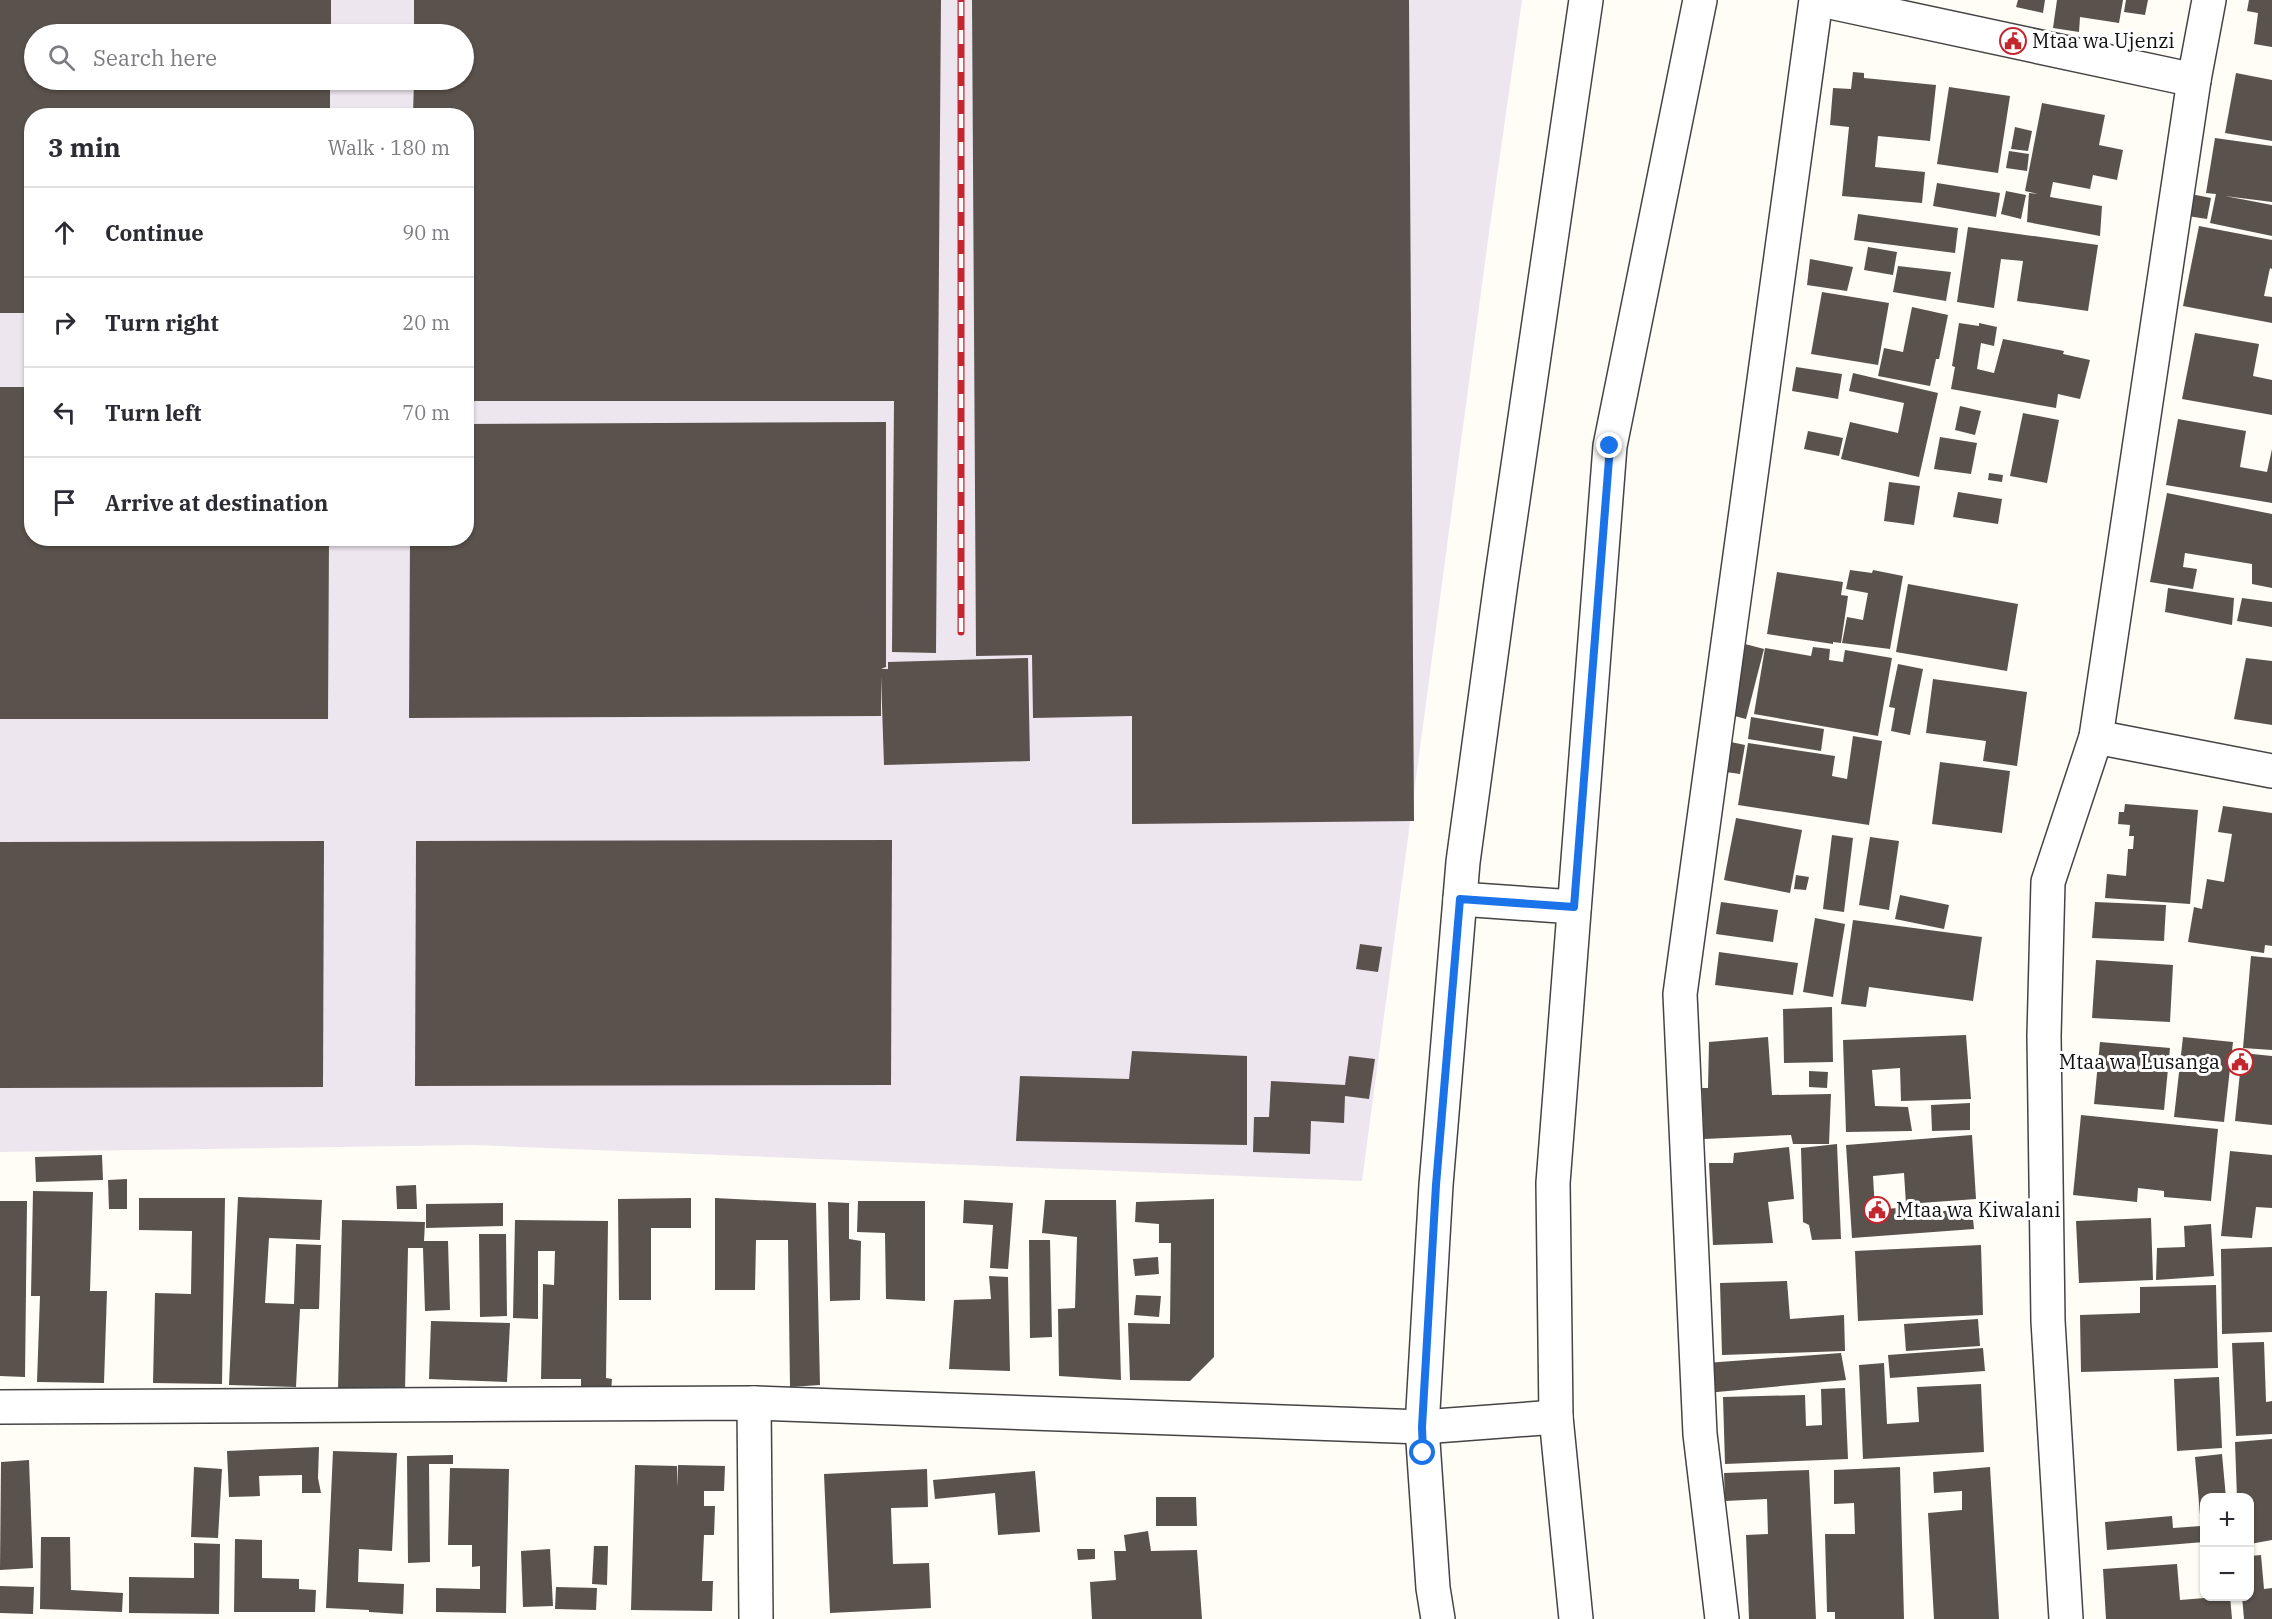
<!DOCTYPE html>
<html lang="en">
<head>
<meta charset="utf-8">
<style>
	:root { --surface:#fff; --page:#f7f7f7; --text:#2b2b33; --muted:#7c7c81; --line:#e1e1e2 }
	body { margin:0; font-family:"IBM Plex Serif",serif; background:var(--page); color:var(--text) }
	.controls { position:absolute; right:18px; bottom:18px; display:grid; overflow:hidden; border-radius:12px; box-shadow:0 2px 4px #0004 }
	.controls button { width:54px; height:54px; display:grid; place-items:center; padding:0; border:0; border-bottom:2px solid var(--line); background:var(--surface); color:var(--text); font:30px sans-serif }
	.stop { position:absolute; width:18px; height:18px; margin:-14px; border:4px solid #1a73e8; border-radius:50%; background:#fff }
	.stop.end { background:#1a73e8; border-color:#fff; box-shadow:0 2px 6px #0008 }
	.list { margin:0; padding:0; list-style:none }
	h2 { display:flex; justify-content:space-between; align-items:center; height:78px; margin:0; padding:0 24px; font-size:26px }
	h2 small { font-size:20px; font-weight:400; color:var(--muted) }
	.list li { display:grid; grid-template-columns:39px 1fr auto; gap:18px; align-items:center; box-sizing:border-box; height:90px; padding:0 24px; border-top:2px solid var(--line) }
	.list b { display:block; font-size:22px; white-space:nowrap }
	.list em { font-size:20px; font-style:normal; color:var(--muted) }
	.icon { flex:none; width:33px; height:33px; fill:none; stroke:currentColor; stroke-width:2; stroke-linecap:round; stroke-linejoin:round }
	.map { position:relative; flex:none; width:2272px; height:1619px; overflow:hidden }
	.search { position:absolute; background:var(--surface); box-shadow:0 2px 4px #0004; left:24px; top:24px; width:450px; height:66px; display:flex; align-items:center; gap:15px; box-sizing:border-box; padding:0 21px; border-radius:33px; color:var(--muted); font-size:22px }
	.panel { position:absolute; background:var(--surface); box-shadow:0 2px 4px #0004; left:24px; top:108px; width:450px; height:438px; border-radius:24px }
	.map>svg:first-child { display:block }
</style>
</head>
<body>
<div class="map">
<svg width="2272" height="1619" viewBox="0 0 2272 1619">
	<rect width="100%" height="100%" fill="#fffdf5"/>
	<!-- industrial -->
	<path fill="#eee6ef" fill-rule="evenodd" d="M0,0H1522L1488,240L1362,1181L474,1145L0,1152ZM34,34H464V80H34ZM32,116H466V538H32Z"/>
	<!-- building -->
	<g fill="#5a524d">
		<polygon points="0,0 331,0 331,34 34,34 34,80 330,80 330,116 32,116 32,313 0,313"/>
		<polygon points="414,0 941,0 936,653 892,652 894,401 466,401 466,116 413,116 414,80 464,80 464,34 414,34"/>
		<polygon points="972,0 1409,0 1414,821 1132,824 1132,716 1033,718 1032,655 976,656"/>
		<polygon points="2018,0 2045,0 2043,13 2016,7"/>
		<polygon points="2057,0 2123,0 2119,23 2080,17 2079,32 2053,28"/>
		<polygon points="2126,0 2148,0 2145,15 2124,12"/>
		<polygon points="2249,0 2272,0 2272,47 2254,44 2258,13 2247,11"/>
		<polygon points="1853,72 1864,73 1864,78 1936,85 1930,141 1878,136 1875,167 1925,172 1922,203 1842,196 1849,127 1830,125 1833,88 1851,89"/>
		<polygon points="2236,73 2272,80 2272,141 2225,133"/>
		<polygon points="1949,87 2010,96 1998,173 1937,164"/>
		<polygon points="2042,103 2105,115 2099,145 2123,150 2117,180 2093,175 2090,189 2053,182 2050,197 2102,206 2100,236 2027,222 2029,193 2038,194 2025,191"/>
		<polygon points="2015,127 2032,131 2028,151 2011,149"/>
		<polygon points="2215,138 2272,146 2272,202 2225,196 2272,205 2272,236 2210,223 2216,194 2206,193"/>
		<polygon points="2009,151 2029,154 2027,171 2006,168"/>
		<polygon points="1937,183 2000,193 1996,217 1933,206"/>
		<polygon points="2006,191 2026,195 2021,219 2001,214"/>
		<polygon points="2186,193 2211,198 2207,219 2181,215"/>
		<polygon points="1858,214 1958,228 1955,253 1854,240"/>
		<polygon points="2199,226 2272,240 2272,269 2270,268 2264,296 2272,297 2272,323 2183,306"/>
		<polygon points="1968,227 2098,245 2088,311 2017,301 2023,261 2001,259 1994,308 1957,302"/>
		<polygon points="1868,247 1897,252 1893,275 1864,270"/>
		<polygon points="1810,259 1853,267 1847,291 1807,285"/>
		<polygon points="1898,266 1951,272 1946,301 1893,292"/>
		<polygon points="1822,292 1889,303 1878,365 1811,354"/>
		<polygon points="1912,307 1948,315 1939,359 1936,359 1930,386 1878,376 1884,348 1903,352"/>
		<polygon points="1959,323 1979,326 1979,323 1997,327 1994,346 1981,343 1977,369 1994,373 2003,339 2064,351 2063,354 2090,360 2080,399 2058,394 2056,408 1951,389 1955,367 1952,366"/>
		<polygon points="2195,333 2259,344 2253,376 2272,380 2272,415 2182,399"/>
		<polygon points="1796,367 1842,374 1838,399 1792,391"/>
		<polygon points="1853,373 1938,393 1919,477 1841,459 1850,422 1898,433 1904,403 1849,391"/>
		<polygon points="0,387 32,387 32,538 329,538 328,719 0,719"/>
		<polygon points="1960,406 1981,411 1975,435 1955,430"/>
		<polygon points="2023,413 2059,420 2047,483 2010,476"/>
		<polygon points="2178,419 2246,431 2240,467 2267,472 2272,449 2272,503 2166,485"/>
		<polygon points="886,422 886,667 881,669 888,669 888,662 1028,658 1030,761 884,765 881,676 881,716 409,718 410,538 466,538 466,424"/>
		<polygon points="1808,431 1843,438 1839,456 1804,449"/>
		<polygon points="1940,437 1977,443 1971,474 1934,469"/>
		<polygon points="1989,473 2003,475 2002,482 1988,480"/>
		<polygon points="1889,482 1920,486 1914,525 1884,521"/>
		<polygon points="1958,492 2002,499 1998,524 1953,517"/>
		<polygon points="2167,493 2272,514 2272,588 2252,584 2252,564 2185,553 2183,567 2197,569 2193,589 2150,582"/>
		<polygon points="1850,570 1872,573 1873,570 1903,576 1890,649 1842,643 1847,617 1863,620 1868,593 1846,589"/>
		<polygon points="1777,572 1843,582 1841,595 1848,596 1841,643 1833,642 1833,644 1767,634"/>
		<polygon points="1908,584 2018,604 2007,671 1896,652"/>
		<polygon points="2168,588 2234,598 2232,625 2165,612"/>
		<polygon points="2242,598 2272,602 2272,627 2237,621"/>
		<polygon points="1745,644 1764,649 1746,719 1727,714"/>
		<polygon points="1813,647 1830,649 1829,660 1843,662 1845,650 1892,658 1878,736 1754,714 1765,648 1811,656"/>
		<polygon points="2246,658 2272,661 2272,725 2234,719"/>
		<polygon points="1898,664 1923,669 1910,735 1891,731 1895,708 1889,707"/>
		<polygon points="1933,679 2027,692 2017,766 1983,761 1986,741 1926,733"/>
		<polygon points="1751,717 1824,729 1821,751 1748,739"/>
		<polygon points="1853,736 1882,741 1869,825 1738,805 1748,743 1835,756 1832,776 1847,779"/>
		<polygon points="1731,742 1745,745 1740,774 1726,772"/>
		<polygon points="1940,762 2010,771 2002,833 1932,824"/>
		<polygon points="2125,804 2198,810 2190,904 2105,898 2107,874 2126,876 2128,849 2133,849 2134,836 2129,836 2130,825 2118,824 2119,812 2124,812"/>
		<polygon points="2223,806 2272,813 2272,946 2265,945 2264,953 2188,942 2194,907 2202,909 2207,879 2224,882 2232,834 2218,832"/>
		<polygon points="1736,818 1802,830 1790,893 1724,880"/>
		<polygon points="1832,835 1853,838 1844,912 1823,909"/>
		<polygon points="1870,837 1899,841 1889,910 1859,905"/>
		<polygon points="892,840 891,1085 415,1086 416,841"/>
		<polygon points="324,841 323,1087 0,1088 0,842"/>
		<polygon points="1796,875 1809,877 1806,890 1794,889"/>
		<polygon points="1900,895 1949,905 1944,929 1895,919"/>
		<polygon points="1721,902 1778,910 1773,942 1716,934"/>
		<polygon points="2095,902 2166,905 2164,941 2092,938"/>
		<polygon points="1815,918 1845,924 1833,997 1803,992"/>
		<polygon points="1853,920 1982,937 1973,1001 1869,987 1866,1007 1841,1004"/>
		<polygon points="1360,944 1382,947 1378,972 1356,969"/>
		<polygon points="1719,952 1798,963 1793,995 1715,985"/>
		<polygon points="2251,956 2272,958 2272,1050 2243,1048"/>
		<polygon points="2096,960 2173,965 2170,1022 2092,1018"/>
		<polygon points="1832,1007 1833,1062 1784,1063 1783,1009"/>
		<polygon points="1966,1035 1971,1099 1901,1101 1900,1068 1872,1070 1875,1106 1908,1107 1912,1131 1846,1132 1843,1040"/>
		<polygon points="1768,1037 1772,1095 1831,1094 1829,1144 1793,1144 1791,1135 1704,1139 1702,1088 1708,1088 1709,1042"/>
		<polygon points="2183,1037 2233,1042 2224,1122 2174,1117"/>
		<polygon points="2100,1042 2170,1048 2164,1110 2094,1104"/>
		<polygon points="1132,1051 1247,1056 1247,1145 1016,1141 1020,1076 1129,1079"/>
		<polygon points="2242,1053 2272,1056 2272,1125 2235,1121"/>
		<polygon points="1349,1056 1375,1059 1369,1099 1345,1096 1344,1123 1311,1121 1310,1154 1253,1152 1254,1117 1269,1117 1271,1081 1345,1085"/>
		<polygon points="1809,1071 1828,1072 1827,1088 1809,1087"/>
		<polygon points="1970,1103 1970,1130 1932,1131 1931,1105"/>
		<polygon points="2081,1115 2218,1129 2211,1201 2164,1197 2164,1191 2138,1188 2137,1202 2073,1195"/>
		<polygon points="1972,1135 1976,1199 1906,1204 1904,1173 1873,1176 1875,1210 1897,1208 1897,1214 1972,1209 1974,1229 1852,1238 1846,1145"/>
		<polygon points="1837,1144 1841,1239 1812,1240 1809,1225 1803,1222 1801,1148"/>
		<polygon points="1789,1147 1794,1199 1768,1202 1773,1243 1713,1245 1709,1163 1733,1163 1734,1153"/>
		<polygon points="2230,1151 2272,1155 2272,1208 2256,1207 2252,1238 2221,1236"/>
		<polygon points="102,1155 103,1180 36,1182 35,1157"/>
		<polygon points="127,1179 127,1209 109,1209 108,1180"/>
		<polygon points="416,1185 417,1209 397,1209 396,1186"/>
		<polygon points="33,1191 93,1192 90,1291 107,1291 104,1383 37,1382 40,1296 31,1296"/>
		<polygon points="238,1197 322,1200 320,1240 269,1238 265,1303 294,1304 296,1244 321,1245 319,1309 300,1309 296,1387 229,1385"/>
		<polygon points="139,1198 225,1198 222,1384 153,1383 155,1293 191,1294 192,1231 139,1230"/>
		<polygon points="691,1198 691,1228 651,1228 651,1300 619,1300 618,1199"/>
		<polygon points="715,1198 816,1203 820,1385 790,1387 788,1240 756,1240 755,1290 715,1290"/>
		<polygon points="1214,1199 1214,1357 1190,1381 1130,1380 1128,1323 1170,1324 1171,1243 1159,1243 1159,1224 1135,1222 1136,1202"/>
		<polygon points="964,1200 1013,1203 1008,1269 990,1268 993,1225 963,1223"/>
		<polygon points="1045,1200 1116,1200 1121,1380 1059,1376 1058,1309 1075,1308 1077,1237 1042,1233"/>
		<polygon points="0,1201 27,1201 25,1377 0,1376"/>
		<polygon points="858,1201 925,1201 925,1301 886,1299 885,1233 857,1232"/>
		<polygon points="828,1202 849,1203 849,1239 861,1241 860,1300 830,1301"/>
		<polygon points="503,1203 503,1226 426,1228 426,1204"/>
		<polygon points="2151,1218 2153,1280 2079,1283 2076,1221"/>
		<polygon points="342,1220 425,1222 424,1241 448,1241 450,1310 425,1311 423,1248 408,1248 405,1391 338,1390"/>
		<polygon points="515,1220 608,1221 606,1378 612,1379 611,1392 581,1391 581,1379 541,1379 543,1284 554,1285 555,1251 538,1251 538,1319 513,1318"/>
		<polygon points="2211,1224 2214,1276 2156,1280 2157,1248 2185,1247 2184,1226"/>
		<polygon points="479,1234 506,1234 507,1316 480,1317"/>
		<polygon points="1029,1240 1050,1240 1052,1337 1030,1338"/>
		<polygon points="1981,1245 1983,1315 1858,1321 1855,1251"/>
		<polygon points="2272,1247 2272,1332 2222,1334 2221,1249"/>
		<polygon points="1158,1257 1159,1274 1135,1276 1133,1259"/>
		<polygon points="989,1276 1008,1277 1010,1371 949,1369 954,1300 991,1299"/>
		<polygon points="1787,1281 1790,1319 1844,1315 1845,1351 1722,1355 1720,1283"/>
		<polygon points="2216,1285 2218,1368 2081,1372 2080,1315 2140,1313 2140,1287"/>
		<polygon points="1136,1295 1161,1296 1159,1317 1134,1315"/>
		<polygon points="1978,1319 1980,1346 1906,1351 1904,1324"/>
		<polygon points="431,1321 510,1323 507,1382 429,1379"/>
		<polygon points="2264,1342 2266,1402 2272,1401 2272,1434 2236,1436 2232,1343"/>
		<polygon points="1983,1348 1985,1371 1890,1378 1888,1355"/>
		<polygon points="1841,1353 1846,1380 1706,1393 1706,1363"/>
		<polygon points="1884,1363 1887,1424 1919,1422 1917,1387 1981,1384 1984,1452 1863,1459 1859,1365"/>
		<polygon points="2219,1377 2222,1448 2177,1451 2174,1379"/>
		<polygon points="1845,1388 1848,1459 1725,1464 1723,1397 1805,1395 1806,1426 1822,1425 1821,1389"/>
		<polygon points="2272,1439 2272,1540 2250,1544 2250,1498 2237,1498 2235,1442"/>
		<polygon points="319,1447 318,1478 321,1493 302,1493 302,1475 259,1476 260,1496 229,1497 227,1451"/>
		<polygon points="333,1451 397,1453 392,1551 359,1549 358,1582 404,1584 403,1614 369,1612 369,1610 326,1608"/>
		<polygon points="2222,1454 2226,1498 2204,1498 2204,1542 2107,1550 2105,1522 2172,1516 2173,1528 2201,1526 2195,1457"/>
		<polygon points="453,1455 453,1464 429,1464 430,1562 408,1563 407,1456"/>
		<polygon points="29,1460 33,1568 0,1570 1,1462"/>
		<polygon points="635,1465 677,1466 678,1488 678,1465 725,1466 724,1491 704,1491 704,1506 715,1506 714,1535 704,1535 702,1581 713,1581 712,1611 631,1610"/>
		<polygon points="194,1467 222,1469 218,1538 191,1537"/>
		<polygon points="1900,1467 1904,1619 1835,1619 1835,1612 1827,1612 1825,1534 1855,1534 1854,1503 1834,1504 1834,1470"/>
		<polygon points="1990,1467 1999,1619 1934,1619 1928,1513 1962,1510 1962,1491 1934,1493 1933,1472"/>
		<polygon points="450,1468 509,1469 506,1613 436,1612 436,1588 480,1589 480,1566 472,1567 472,1545 448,1545"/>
		<polygon points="927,1469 928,1507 891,1508 893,1564 929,1563 931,1608 830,1613 824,1474"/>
		<polygon points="1809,1470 1816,1619 1749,1619 1746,1535 1768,1534 1767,1499 1725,1501 1724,1473"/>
		<polygon points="1035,1471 1040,1532 998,1535 995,1493 935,1499 933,1480"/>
		<polygon points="1156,1497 1196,1497 1197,1526 1156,1526"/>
		<polygon points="1148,1531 1151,1551 1197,1550 1202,1619 1092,1619 1090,1582 1116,1580 1114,1551 1126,1551 1124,1535"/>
		<polygon points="41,1537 70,1537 71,1590 123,1593 122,1612 40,1609"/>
		<polygon points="235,1539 262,1540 262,1578 299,1579 299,1589 316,1590 315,1612 234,1612"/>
		<polygon points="194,1543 220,1544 219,1614 129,1613 129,1577 194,1578"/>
		<polygon points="594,1546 608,1546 607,1585 592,1584"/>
		<polygon points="550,1549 553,1606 523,1607 521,1551"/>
		<polygon points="1077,1549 1095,1549 1095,1559 1078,1560"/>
		<polygon points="2261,1555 2264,1589 2272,1588 2272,1619 2244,1619 2242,1596 2250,1596 2250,1556"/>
		<polygon points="2177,1564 2180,1600 2230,1596 2232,1619 2106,1619 2103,1569"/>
		<polygon points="0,1586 34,1587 33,1614 0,1613"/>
		<polygon points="556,1587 597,1588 596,1610 555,1609"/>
	</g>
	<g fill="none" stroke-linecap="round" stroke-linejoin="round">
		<defs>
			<g id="minor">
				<polyline points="1821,0 2194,80"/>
				<polyline points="2096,737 2272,771"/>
				<polyline points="1460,899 1574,907"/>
				<polyline points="754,1403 756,1619"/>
				<polyline points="0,1407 754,1403 1422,1427 1556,1417"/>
				<polyline points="1438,1619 1433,1588 1422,1427 1436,1185 1463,862 1501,582 1586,0"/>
				<polyline points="1576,1619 1556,1417 1553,1183 1610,446 1700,0"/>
				<polyline points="1722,1619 1700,1434 1680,994 1816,0"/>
				<polyline points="2066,1619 2048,1321 2044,1036 2048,882 2096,737 2194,80 2209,0"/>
			</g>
		</defs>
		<!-- minor casing -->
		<use href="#minor" stroke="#444" stroke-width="36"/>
		<!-- minor -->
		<use href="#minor" stroke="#fff" stroke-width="33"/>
		<defs>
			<polyline id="rail" points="961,632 961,0"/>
		</defs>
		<!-- rail casing -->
		<use href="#rail" stroke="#c4262e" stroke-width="7"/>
		<!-- rail -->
		<use href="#rail" stroke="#fff" stroke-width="4.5" stroke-dasharray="14" stroke-linecap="butt"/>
	</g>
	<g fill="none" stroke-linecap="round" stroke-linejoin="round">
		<!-- route -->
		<polyline stroke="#1a73e8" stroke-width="8" points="1423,1453 1422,1427 1436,1185 1460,899 1574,907 1610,446"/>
	</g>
	<!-- icons -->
	<defs>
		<symbol id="civic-ring" viewBox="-11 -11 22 22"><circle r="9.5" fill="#fff" stroke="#c4262e" stroke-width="1.5"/><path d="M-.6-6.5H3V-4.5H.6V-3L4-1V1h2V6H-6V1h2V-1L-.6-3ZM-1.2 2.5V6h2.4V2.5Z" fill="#c4262e"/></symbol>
	</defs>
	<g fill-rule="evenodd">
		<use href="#civic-ring" x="1998" y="26" width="30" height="30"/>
		<use href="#civic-ring" x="2225" y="1047" width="30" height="30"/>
		<use href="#civic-ring" x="1862" y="1195" width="30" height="30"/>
	</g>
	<g text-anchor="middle" stroke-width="6" stroke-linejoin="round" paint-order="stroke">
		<!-- poi labels -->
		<g font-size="20" fill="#111" stroke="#fff" text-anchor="start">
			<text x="2032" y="48">Mtaa wa Ujenzi</text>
			<text x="2220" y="1069" text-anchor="end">Mtaa wa Lusanga</text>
			<text x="1896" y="1217">Mtaa wa Kiwalani</text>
		</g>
	</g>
</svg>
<div class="controls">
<button>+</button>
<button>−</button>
</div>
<div class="stop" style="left:1423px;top:1453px"></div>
<div class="stop end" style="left:1610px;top:446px"></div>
<div class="search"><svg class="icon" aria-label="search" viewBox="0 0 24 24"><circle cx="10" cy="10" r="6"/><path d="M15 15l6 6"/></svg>Search here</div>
<section class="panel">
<h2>3 min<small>Walk · 180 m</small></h2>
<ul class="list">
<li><svg class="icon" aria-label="ahead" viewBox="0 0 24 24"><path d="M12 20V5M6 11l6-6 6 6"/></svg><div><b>Continue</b></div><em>90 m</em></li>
<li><svg class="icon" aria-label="right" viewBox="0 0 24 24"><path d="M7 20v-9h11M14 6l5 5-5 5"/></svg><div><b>Turn right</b></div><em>20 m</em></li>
<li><svg class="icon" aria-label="left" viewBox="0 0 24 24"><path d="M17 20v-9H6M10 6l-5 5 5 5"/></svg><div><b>Turn left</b></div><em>70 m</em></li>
<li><svg class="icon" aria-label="arrive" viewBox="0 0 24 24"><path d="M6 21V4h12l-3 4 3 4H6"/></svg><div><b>Arrive at destination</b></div></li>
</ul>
</section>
</div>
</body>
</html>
